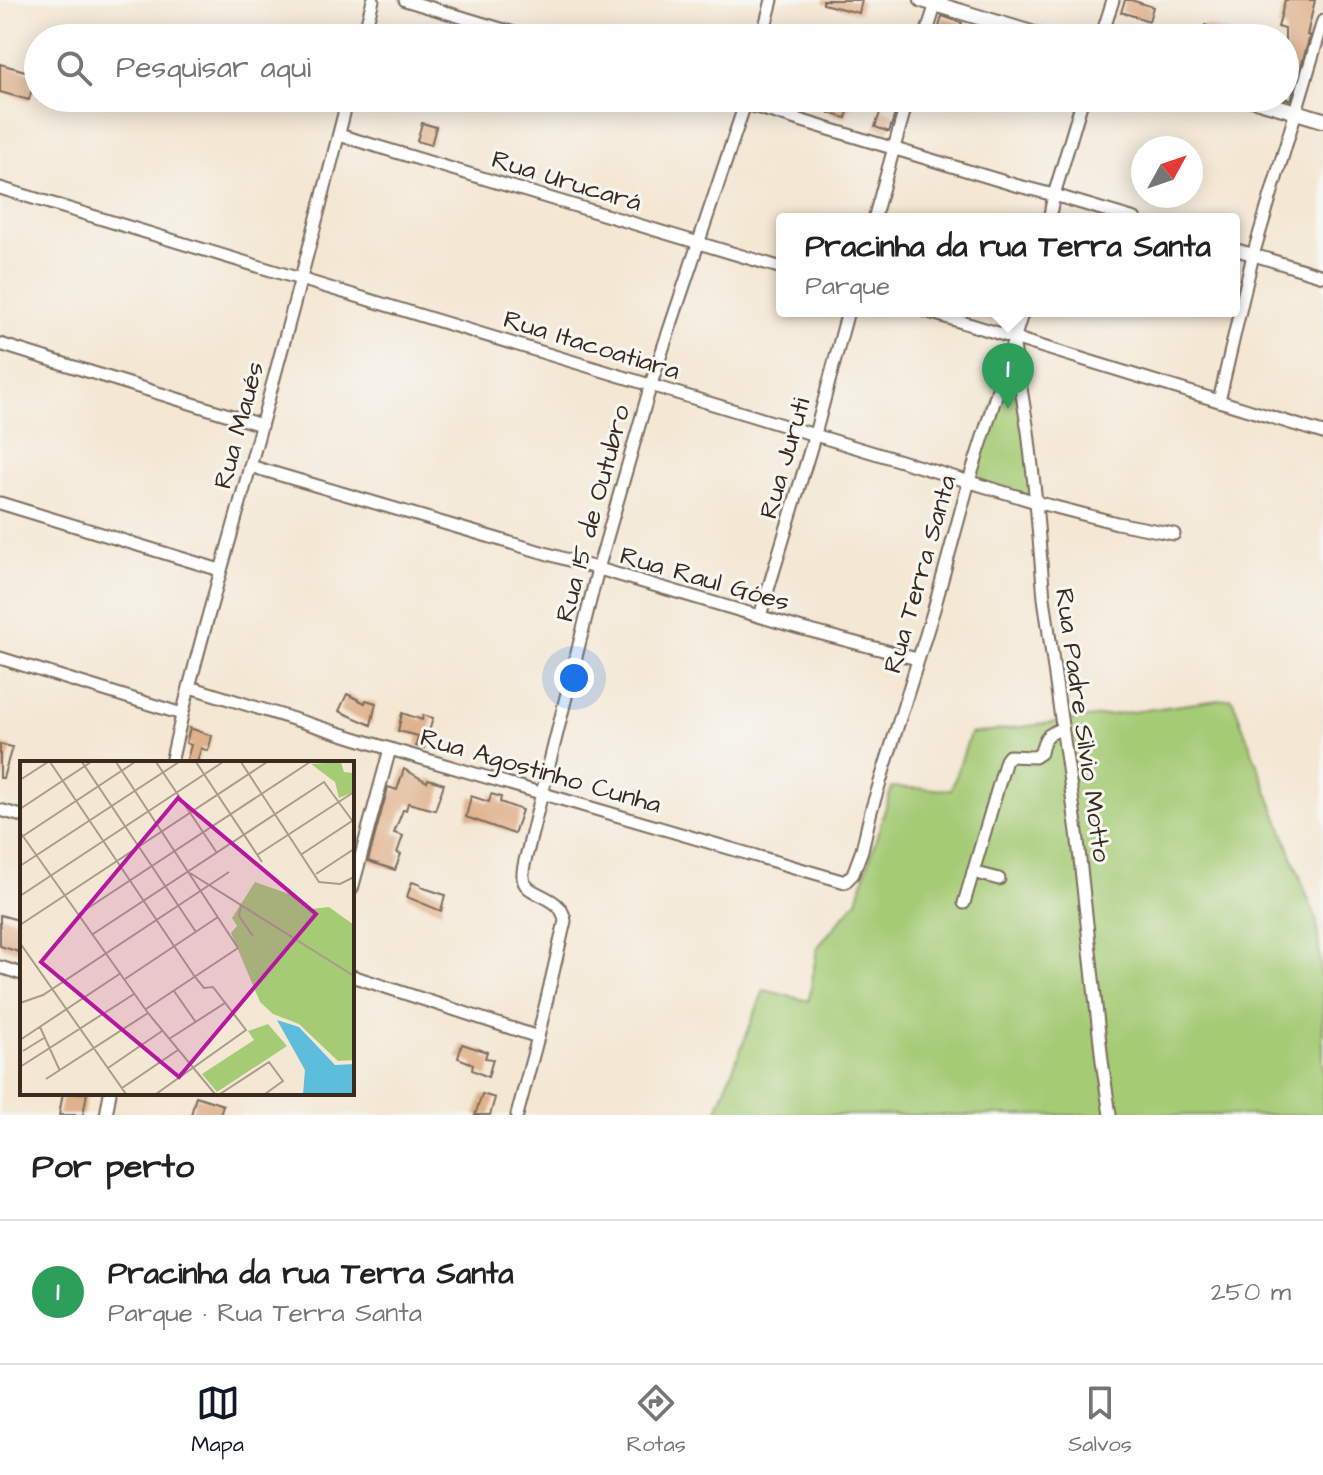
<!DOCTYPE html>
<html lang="pt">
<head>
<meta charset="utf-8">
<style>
	:root { --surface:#fff; --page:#f6f6f6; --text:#222; --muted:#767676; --line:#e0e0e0; --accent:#111827 }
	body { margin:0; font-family:"Architects Daughter",sans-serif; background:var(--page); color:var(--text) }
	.compass { position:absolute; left:1131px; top:136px; width:72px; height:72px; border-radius:50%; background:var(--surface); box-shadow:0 4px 20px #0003; rotate:50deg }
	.you { position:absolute; left:574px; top:678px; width:28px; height:28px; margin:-20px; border:6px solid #fff; border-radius:50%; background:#1a73e8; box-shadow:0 0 0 12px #1a73e833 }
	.badge { display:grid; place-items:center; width:52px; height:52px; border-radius:50%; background:var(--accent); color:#fff; font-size:26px; font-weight:700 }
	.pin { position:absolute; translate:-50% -66px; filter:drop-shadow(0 2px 4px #0008) }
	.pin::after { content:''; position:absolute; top:42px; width:28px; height:24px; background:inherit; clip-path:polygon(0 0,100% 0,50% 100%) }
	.popup { position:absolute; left:776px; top:213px; width:464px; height:104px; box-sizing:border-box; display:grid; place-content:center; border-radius:8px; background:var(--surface); filter:drop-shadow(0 2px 6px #0005); font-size:26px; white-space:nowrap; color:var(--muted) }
	.popup b { font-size:30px; color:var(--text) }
	.popup::after { content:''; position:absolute; left:50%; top:100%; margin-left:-16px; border:16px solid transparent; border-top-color:var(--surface) }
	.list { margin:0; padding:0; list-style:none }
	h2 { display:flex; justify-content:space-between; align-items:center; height:104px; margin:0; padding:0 32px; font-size:34px }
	h2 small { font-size:26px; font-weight:400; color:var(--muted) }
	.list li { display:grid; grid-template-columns:52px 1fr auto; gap:24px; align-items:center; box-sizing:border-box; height:144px; padding:0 32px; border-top:2px solid var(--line) }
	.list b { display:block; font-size:30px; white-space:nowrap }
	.list p { margin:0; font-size:26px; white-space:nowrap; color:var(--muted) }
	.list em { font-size:26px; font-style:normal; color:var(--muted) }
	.icon { flex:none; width:44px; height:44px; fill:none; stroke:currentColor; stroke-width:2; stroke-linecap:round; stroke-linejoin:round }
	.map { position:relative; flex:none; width:1323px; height:1115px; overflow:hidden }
	.search { position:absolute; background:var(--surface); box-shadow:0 4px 20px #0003; left:24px; right:24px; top:24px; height:88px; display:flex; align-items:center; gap:20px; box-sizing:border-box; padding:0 28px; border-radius:44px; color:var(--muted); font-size:30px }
	.sheet { height:248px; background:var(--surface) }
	nav { display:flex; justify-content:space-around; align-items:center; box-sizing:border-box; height:112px; border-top:2px solid var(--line); background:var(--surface); font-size:22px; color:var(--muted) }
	nav a { display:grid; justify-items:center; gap:4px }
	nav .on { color:var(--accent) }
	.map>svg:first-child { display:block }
</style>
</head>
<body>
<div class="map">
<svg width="1323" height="1115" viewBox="0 0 1323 1115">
	<rect width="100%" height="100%" fill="#f6f6f2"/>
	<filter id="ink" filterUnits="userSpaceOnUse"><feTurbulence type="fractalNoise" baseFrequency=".0125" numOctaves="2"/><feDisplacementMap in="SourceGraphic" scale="16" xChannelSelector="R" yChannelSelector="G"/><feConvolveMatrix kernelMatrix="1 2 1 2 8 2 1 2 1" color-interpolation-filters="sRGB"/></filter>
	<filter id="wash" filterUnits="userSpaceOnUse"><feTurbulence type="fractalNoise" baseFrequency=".006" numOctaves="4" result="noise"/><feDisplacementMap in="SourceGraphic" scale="32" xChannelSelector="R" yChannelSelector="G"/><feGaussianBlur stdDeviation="1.8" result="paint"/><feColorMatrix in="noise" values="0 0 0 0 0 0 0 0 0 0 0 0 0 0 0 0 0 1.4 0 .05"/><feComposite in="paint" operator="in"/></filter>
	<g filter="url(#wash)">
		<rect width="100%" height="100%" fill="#f4e7d3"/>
		<!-- green -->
		<g fill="#a5cb75" stroke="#707a4a" stroke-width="2">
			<polygon points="1015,337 1035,499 969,480"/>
			<polygon points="1232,698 1317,922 1323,1005 1323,1115 715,1115 764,990 809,1001 817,948 857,900 892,787 951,790 970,734"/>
		</g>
		<g id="blocks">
			<!-- building -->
			<g fill="#e0b18b">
				<polygon points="823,0 862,0 859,13 823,4"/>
				<polygon points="1125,0 1131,0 1153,7 1149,21 1121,12"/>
				<polygon points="1285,0 1315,0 1307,35 1310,36 1291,100 1285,98 1285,29 1278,27"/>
				<polygon points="942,16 962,23 958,38 936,38"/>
				<polygon points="1205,25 1238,36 1237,38 1201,38"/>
				<polygon points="0,64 36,74 29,100 0,92"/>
				<polygon points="833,98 852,98 846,118 829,113"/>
				<polygon points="881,110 895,114 889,132 875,127"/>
				<polygon points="422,123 436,127 431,145 417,141"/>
				<polygon points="347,694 365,703 366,700 376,703 371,725 339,711"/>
				<polygon points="402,713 422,720 423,715 433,718 424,748 416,746 418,736 398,731"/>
				<polygon points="190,728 212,736 208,751 201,748 197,763 186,763 191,745 186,743"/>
				<polygon points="0,744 12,747 3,778 0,778"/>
				<polygon points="404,769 427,782 428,779 444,784 435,810 408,803 406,810 403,810 394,833 403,836 397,853 401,854 395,870 368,861 388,787 397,790"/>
				<polygon points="491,794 501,797 500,802 522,810 514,834 466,817 471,796 489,802"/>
				<polygon points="412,882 421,885 421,887 445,895 441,911 407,897"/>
				<polygon points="0,915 22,921 22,942 19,952 0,946"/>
				<polygon points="462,1044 487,1052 485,1058 493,1059 488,1077 472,1070 473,1064 458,1058"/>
				<polygon points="63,1093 87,1093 83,1115 59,1115"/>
				<polygon points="482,1094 495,1098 490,1115 475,1115"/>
				<polygon points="196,1096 223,1105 220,1115 191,1115"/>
			</g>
		</g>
	</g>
	<g filter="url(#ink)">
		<use href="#blocks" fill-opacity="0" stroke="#7c6c5d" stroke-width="2"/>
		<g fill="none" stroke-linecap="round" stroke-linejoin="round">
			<defs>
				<g id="minor">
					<polyline points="405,0 531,38"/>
					<polyline points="363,38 373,0"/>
					<polyline points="762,38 772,0"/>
					<polyline points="925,38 937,0"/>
					<polyline points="1101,38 1113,0"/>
					<polyline points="726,98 1015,185 1054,195 1135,219"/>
					<polyline points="339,135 782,268"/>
					<polyline points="0,188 1036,502 1117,523 1174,534"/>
					<polyline points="874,219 908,98"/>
					<polyline points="1049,219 1054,195 1083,98"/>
					<polyline points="1234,249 1323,276"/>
					<polyline points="926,311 1323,433"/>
					<polyline points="0,344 261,425"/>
					<polyline points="1014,346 1028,431 1036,502 1044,598 1077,832 1102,1061 1110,1115"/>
					<polyline points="1219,401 1253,255 1323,21"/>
					<polyline points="250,466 799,628 917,659"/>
					<polyline points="0,503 220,570"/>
					<polyline points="760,616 815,434 848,311"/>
					<polyline points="0,658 182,714"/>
					<polyline points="190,687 390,749 845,882 853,874 862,850 871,811 934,609 969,481 1023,311"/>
					<path d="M171,763C193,662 224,563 251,463C284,342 317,220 348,98"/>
					<polyline points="0,810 22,816"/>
					<polyline points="973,872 999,879"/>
					<polyline points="352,889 390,749"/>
					<path d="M964,903L1006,760L1009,756L1035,757L1041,753C1044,736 1047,735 1062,728"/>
					<polyline points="0,967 22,974"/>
					<polyline points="352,976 538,1037"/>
					<polyline points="106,1115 110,1093"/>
					<path d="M517,1115L538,1037L565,921C562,893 523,897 523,877C522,867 527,855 529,845L598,569L651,384L747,98"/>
				</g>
				<g id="tertiary">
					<polyline points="922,0 1048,38"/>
					<polyline points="1249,98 1323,120"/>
				</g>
			</defs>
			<!-- minor casing -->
			<use href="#minor" stroke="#7c6c5d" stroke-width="15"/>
			<!-- tertiary casing -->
			<use href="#tertiary" stroke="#7c6c5d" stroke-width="18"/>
			<!-- minor -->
			<use href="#minor" stroke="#fff" stroke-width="11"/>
			<!-- tertiary -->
			<use href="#tertiary" stroke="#fff" stroke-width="14"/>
		</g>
	</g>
	<g text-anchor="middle" stroke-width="6" stroke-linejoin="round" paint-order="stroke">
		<!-- street labels -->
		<g font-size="26" fill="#3b2a1e" stroke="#f6f6f2">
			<text transform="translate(567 180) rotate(17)" y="9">Rua Urucará</text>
			<text transform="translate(592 344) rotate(17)" y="9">Rua Itacoatiara</text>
			<text transform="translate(238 425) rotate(-75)" y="9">Rua Maués</text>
			<text transform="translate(784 458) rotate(-74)" y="9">Rua Juruti</text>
			<text transform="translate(592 513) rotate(-75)" y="9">Rua 15 de Outubro</text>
			<text transform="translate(919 574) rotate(-74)" y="9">Rua Terra Santa</text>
			<text transform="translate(705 578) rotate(16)" y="9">Rua Raul Góes</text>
			<text transform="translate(1084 725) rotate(82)" y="9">Rua Padre Silvio Motto</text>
			<text transform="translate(541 770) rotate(16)" y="9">Rua Agostinho Cunha</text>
		</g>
	</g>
	<!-- overview -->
	<g transform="translate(20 761)">
		<rect width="334" height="334" fill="#f4e7d3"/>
		<path d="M321,1L324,11L334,12V31L319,37L315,21L291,3ZM235,121L272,134L291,148L309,146L334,164V299L318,300L279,263L253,253L240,241L211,172L217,165L212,157ZM248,263L267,285L197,331L182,313L234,279L228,270Z" fill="#a5cb75"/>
		<path d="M257,259L279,266L315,304L334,303V333H283L285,309Z" fill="#5dbedc"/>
		<path fill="none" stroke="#aa9b8b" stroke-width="2" d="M30,1L175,216L184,227L193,226L226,269L136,333M62,1L176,171M96,1L218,187L126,248M136,1L197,92M176,1L242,101M221,1L299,121L320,123L334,116M0,19L28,1M0,48L71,1M0,71L128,252L195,333M0,77L115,1M282,93L332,60M237,94L334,31M0,105L159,1M170,112L334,215M296,113L334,88M0,135L203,1M221,145L219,155L233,175M59,153L290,1M0,164L247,1M73,173L304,21L334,62M0,182L106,333M105,218L198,156M154,230L175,260M0,242L23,234L209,111M20,266L40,310M149,278L205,242M0,279L101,212M3,290L24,277M0,306L114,233M88,307L142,270M26,318L128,252M102,327L158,289M200,333L249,301L263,320L245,333"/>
		<path fill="#b5179e" fill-opacity="0.15" stroke="#b5179e" stroke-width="4" d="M158,37L296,153L159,316L21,201Z"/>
		<rect width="334" height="334" fill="none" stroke="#3b2a1e" stroke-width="4"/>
	</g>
</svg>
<svg class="compass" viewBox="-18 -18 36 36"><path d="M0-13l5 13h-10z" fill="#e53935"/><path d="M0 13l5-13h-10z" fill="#767676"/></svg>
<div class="you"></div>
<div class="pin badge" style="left:1008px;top:409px;background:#2e9e5b">1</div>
<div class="popup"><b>Pracinha da rua Terra Santa</b>Parque</div>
<div class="search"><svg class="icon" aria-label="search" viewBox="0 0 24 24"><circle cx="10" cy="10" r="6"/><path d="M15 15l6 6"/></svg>Pesquisar aqui</div>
</div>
<section class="sheet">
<h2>Por perto<small></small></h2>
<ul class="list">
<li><span class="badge" style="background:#2e9e5b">1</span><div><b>Pracinha da rua Terra Santa</b><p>Parque · Rua Terra Santa</p></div><em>250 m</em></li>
</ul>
</section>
<nav>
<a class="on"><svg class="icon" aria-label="map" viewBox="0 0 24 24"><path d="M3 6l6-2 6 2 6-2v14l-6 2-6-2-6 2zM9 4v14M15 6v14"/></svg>Mapa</a>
<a><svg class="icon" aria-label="directions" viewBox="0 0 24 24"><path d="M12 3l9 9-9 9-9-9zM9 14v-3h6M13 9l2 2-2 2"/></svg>Rotas</a>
<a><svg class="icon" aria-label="saved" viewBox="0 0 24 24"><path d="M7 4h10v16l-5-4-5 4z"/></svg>Salvos</a>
</nav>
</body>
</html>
